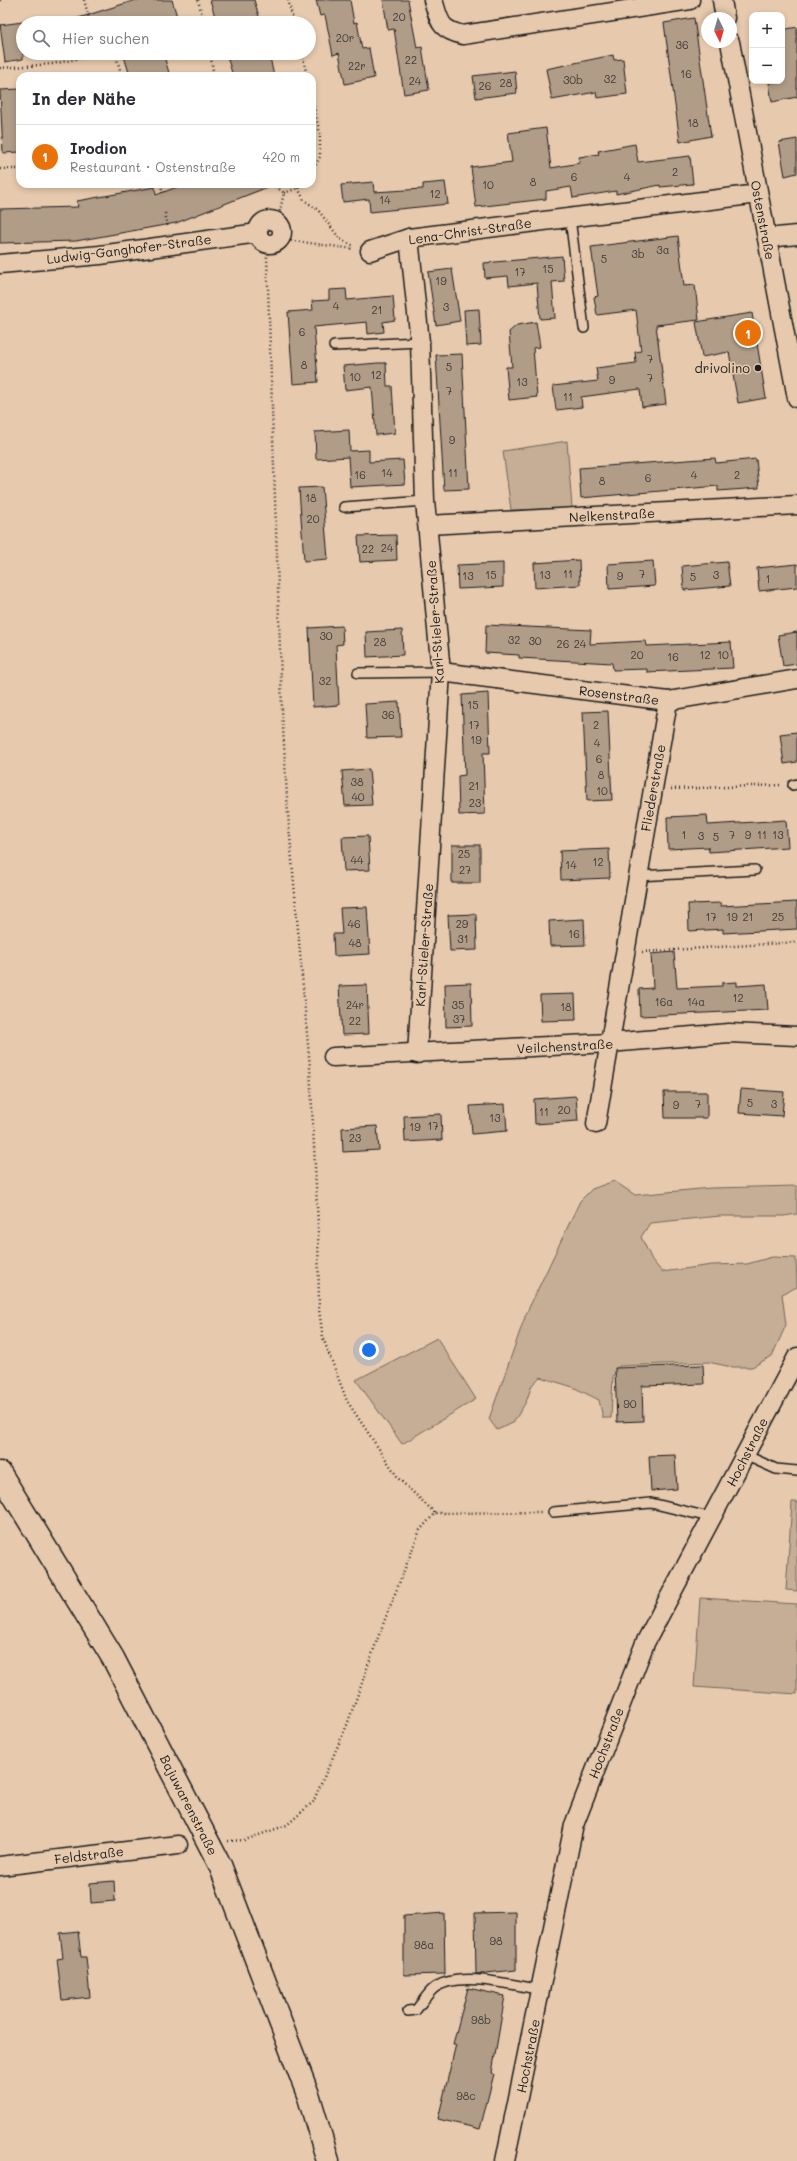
<!DOCTYPE html>
<html lang="de">
<head>
<meta charset="utf-8">
<style>
	:root { --surface:#fff; --page:#f2f2f3; --text:#2b2b33; --muted:#7c7c81; --line:#e1e1e2; --accent:#2563eb }
	body { margin:0; font-family:Mali,sans-serif; background:var(--page); color:var(--text) }
	.controls { position:absolute; right:12px; top:12px; display:grid; overflow:hidden; border-radius:8px; box-shadow:0 2px 6px #0003 }
	.controls button { width:36px; height:36px; display:grid; place-items:center; padding:0; border:0; border-bottom:1px solid var(--line); background:var(--surface); color:var(--text); font:20px sans-serif }
	.compass { position:absolute; left:701px; top:12px; width:36px; height:36px; border-radius:50%; background:var(--surface); box-shadow:0 2px 6px #0003; rotate:175deg }
	.you { position:absolute; left:369px; top:1350px; width:14px; height:14px; margin:-10px; border:3px solid #fff; border-radius:50%; background:#1a73e8; box-shadow:0 0 0 6px #1a73e833 }
	.badge { display:grid; place-items:center; width:26px; height:26px; border-radius:50%; background:var(--accent); color:#fff; font-size:13px; font-weight:700 }
	.pin { position:absolute; translate:-50% -50%; border:2px solid #fff; box-shadow:0 1px 4px #0006 }
	.list { margin:0; padding:0; list-style:none }
	h2 { display:flex; justify-content:space-between; align-items:center; height:52px; margin:0; padding:0 16px; font-size:17px }
	h2 small { font-size:13px; font-weight:400; color:var(--muted) }
	.list li { display:grid; grid-template-columns:26px 1fr auto; gap:12px; align-items:center; box-sizing:border-box; height:64px; padding:0 16px; border-top:1px solid var(--line) }
	.list b { display:block; font-size:15px; white-space:nowrap }
	.list p { margin:0; font-size:13px; white-space:nowrap; color:var(--muted) }
	.list em { font-size:13px; font-style:normal; color:var(--muted) }
	.icon { flex:none; width:22px; height:22px; fill:none; stroke:currentColor; stroke-width:2; stroke-linecap:round; stroke-linejoin:round }
	.map { position:relative; flex:none; width:797px; height:2161px; overflow:hidden }
	.search { position:absolute; background:var(--surface); box-shadow:0 2px 6px #0003; left:16px; top:16px; width:300px; height:44px; display:flex; align-items:center; gap:10px; box-sizing:border-box; padding:0 14px; border-radius:22px; color:var(--muted); font-size:15px }
	.panel { position:absolute; background:var(--surface); box-shadow:0 2px 6px #0003; left:16px; top:72px; width:300px; height:116px; border-radius:12px }
	.map>svg:first-child { display:block }
</style>
</head>
<body>
<div class="map">
<svg width="797" height="2161" viewBox="0 0 797 2161">
	<rect width="100%" height="100%" fill="#e7caae"/>
	<filter id="ink" filterUnits="userSpaceOnUse"><feTurbulence type="fractalNoise" baseFrequency=".025" numOctaves="2"/><feDisplacementMap in="SourceGraphic" scale="8" xChannelSelector="R" yChannelSelector="G"/><feConvolveMatrix kernelMatrix="1 2 1 2 8 2 1 2 1" color-interpolation-filters="sRGB"/></filter>
	<g filter="url(#ink)">
		<!-- green -->
		<g fill="#c6ae96" stroke="#716559">
			<polygon points="567,441 572,508 511,510 503,451"/>
			<polygon points="614,1181 635,1195 711,1188 797,1186 797,1214 784,1216 720,1216 650,1223 641,1237 652,1260 662,1272 712,1265 747,1264 772,1257 796,1258 797,1287 782,1294 786,1325 772,1356 752,1367 732,1367 708,1362 619,1366 613,1376 611,1418 603,1418 599,1400 573,1387 540,1377 532,1385 526,1402 513,1423 497,1430 489,1419 526,1314 580,1201 592,1189"/>
			<polygon points="437,1338 476,1399 402,1444 356,1380"/>
			<polygon points="792,1502 797,1502 797,1591 786,1590"/>
			<polygon points="700,1598 797,1604 797,1694 694,1687"/>
		</g>
		<!-- building -->
		<g fill="#b19c88" stroke="#1c1c1c">
			<polygon points="136,0 172,0 179,23 72,23 72,20"/>
			<polygon points="210,0 254,0 261,23 217,23"/>
			<polygon points="316,0 350,0 354,23 357,22 362,49 369,48 374,78 345,84 339,53 333,55 325,15 320,16"/>
			<polygon points="383,0 408,0 417,48 422,47 429,90 404,94 394,29 388,30"/>
			<polygon points="694,18 711,136 680,142 664,23"/>
			<polygon points="23,22 23,59 5,62 0,25"/>
			<polygon points="797,27 797,97 772,102 769,83 782,81 782,30"/>
			<polygon points="123,53 163,53 170,76 130,76"/>
			<polygon points="226,53 269,53 274,76 233,76"/>
			<polygon points="613,55 614,60 623,59 627,94 597,98 596,92 552,100 546,69"/>
			<polygon points="515,71 517,93 476,98 473,76"/>
			<polygon points="20,89 20,152 3,153 0,90"/>
			<polygon points="546,128 551,168 580,163 579,157 599,154 598,151 635,144 638,162 690,156 693,184 660,187 660,185 616,194 616,191 573,198 571,187 546,191 546,199 476,207 471,167 512,162 508,133"/>
			<polygon points="797,139 797,173 785,176 779,142"/>
			<polygon points="373,182 374,192 423,189 423,184 445,182 448,204 370,212 369,199 343,202 341,185"/>
			<polygon points="185,184 273,185 176,223 76,241 0,243 0,209 78,207 77,201 155,187 156,195"/>
			<polygon points="678,236 684,286 695,285 699,320 656,325 666,404 642,407 640,389 581,397 582,407 556,410 553,386 598,381 596,368 636,363 635,352 641,351 636,310 597,315 594,297 598,296 591,247"/>
			<polygon points="562,256 564,281 552,282 555,318 540,319 537,283 509,286 508,276 485,278 484,263"/>
			<polygon points="452,269 460,321 436,325 428,272"/>
			<polygon points="346,289 347,300 393,296 395,320 383,322 384,332 368,334 367,322 314,327 318,382 293,384 288,312 313,310 312,301 329,300 329,290"/>
			<polygon points="479,309 481,345 466,346 464,310"/>
			<polygon points="752,313 766,398 738,403 729,352 702,357 696,322"/>
			<polygon points="536,322 540,347 533,348 537,397 509,400 506,367 512,367 509,332 517,325"/>
			<polygon points="462,354 469,489 444,490 436,355"/>
			<polygon points="378,363 386,363 387,386 392,386 395,433 376,435 372,387 345,390 343,366"/>
			<polygon points="349,430 350,451 369,450 369,462 403,460 405,484 350,487 348,457 316,459 315,432"/>
			<polygon points="715,458 716,463 756,459 759,488 718,491 718,486 581,498 579,468"/>
			<polygon points="322,487 328,559 304,561 299,488"/>
			<polygon points="396,535 397,560 360,562 358,536"/>
			<polygon points="579,560 580,585 535,588 534,563"/>
			<polygon points="653,561 655,586 609,589 608,564"/>
			<polygon points="727,562 730,586 684,590 682,566"/>
			<polygon points="503,563 503,587 458,589 457,565"/>
			<polygon points="797,564 797,587 759,591 757,568"/>
			<polygon points="486,625 591,630 590,644 646,641 647,646 731,642 733,668 647,672 647,669 613,670 612,663 519,658 519,655 485,653"/>
			<polygon points="342,626 343,644 336,645 339,705 313,707 309,628"/>
			<polygon points="402,630 403,655 367,657 366,632"/>
			<polygon points="797,632 797,664 783,666 778,635"/>
			<polygon points="488,693 490,753 483,753 485,814 459,815 458,776 465,775 462,695"/>
			<polygon points="399,702 401,737 367,738 365,704"/>
			<polygon points="608,711 612,800 587,801 583,712"/>
			<polygon points="797,732 797,762 784,764 780,734"/>
			<polygon points="369,769 372,805 345,806 342,771"/>
			<polygon points="707,815 708,825 786,820 788,847 709,852 708,847 668,849 667,817"/>
			<polygon points="368,836 370,870 344,871 342,837"/>
			<rect x="452" y="845" width="28" height="38"/>
			<polygon points="609,849 610,878 561,880 560,851"/>
			<polygon points="797,902 797,929 723,933 723,929 689,931 688,904 721,903 721,906"/>
			<polygon points="367,907 370,954 334,956 333,934 342,934 340,908"/>
			<polygon points="476,914 477,950 450,951 448,915"/>
			<polygon points="584,919 585,945 550,946 549,921"/>
			<polygon points="674,952 677,988 722,986 722,983 737,982 737,986 766,984 768,1010 640,1016 639,989 653,988 651,954"/>
			<polygon points="471,983 472,1026 446,1027 445,984"/>
			<polygon points="367,985 369,1034 342,1035 339,986"/>
			<polygon points="575,994 576,1020 541,1021 540,995"/>
			<polygon points="741,1089 784,1092 782,1116 739,1113"/>
			<polygon points="664,1092 707,1092 707,1118 665,1118"/>
			<polygon points="576,1096 578,1121 535,1124 534,1099"/>
			<polygon points="505,1104 507,1131 472,1134 470,1106"/>
			<polygon points="441,1114 442,1140 405,1142 404,1116"/>
			<polygon points="377,1126 379,1150 343,1152 342,1128"/>
			<polygon points="703,1365 704,1384 642,1386 643,1421 617,1422 615,1368"/>
			<polygon points="675,1455 677,1489 651,1491 649,1456"/>
			<polygon points="114,1881 115,1901 91,1903 90,1883"/>
			<polygon points="516,1912 516,1970 476,1974 475,1913"/>
			<polygon points="444,1913 445,1974 404,1975 404,1916"/>
			<polygon points="78,1931 81,1957 86,1957 90,1997 62,2000 57,1959 63,1958 60,1933"/>
			<polygon points="468,1988 505,1996 492,2073 494,2074 480,2129 438,2119 456,2044 453,2044"/>
		</g>
		<g fill="none" stroke-linecap="round" stroke-linejoin="round">
			<defs>
				<g id="service">
					<polyline points="570,218 584,328"/>
					<polyline points="334,346 420,342"/>
					<polyline points="344,507 425,501"/>
					<polyline points="358,673 441,672"/>
					<polyline points="793,785 797,784"/>
					<polyline points="637,876 755,870"/>
					<polyline points="745,1455 776,1469 797,1471"/>
					<polyline points="553,1512 651,1503 713,1518"/>
					<path d="M408,2011L416,2010C421,2004 426,1996 432,1990C454,1969 514,1985 541,1990"/>
				</g>
				<g id="minor">
					<path d="M433,0C440,22 439,29 463,35L690,0"/>
					<polyline points="722,0 725,18"/>
					<polyline points="730,42 797,398"/>
					<circle cx="270" cy="232" r="12"/>
					<polyline points="409,238 420,342 425,501 441,672 417,1054"/>
					<polyline points="767,238 797,235"/>
					<polyline points="370,251 409,238 758,194"/>
					<polyline points="0,264 100,255 258,233"/>
					<polyline points="428,525 797,505"/>
					<polyline points="441,672 668,701 797,679"/>
					<polyline points="333,1057 609,1043 729,1033 797,1036"/>
					<polyline points="596,1124 668,701"/>
					<polyline points="0,1866 178,1845"/>
					<polyline points="505,2161 574,1825 645,1643 797,1357"/>
				</g>
				<polyline id="secondary" points="0,1473 113,1658 220,1865 309,2097 328,2161"/>
			</defs>
			<!-- service casing -->
			<use href="#service" stroke="#1c1c1c" stroke-width="12"/>
			<!-- minor casing -->
			<use href="#minor" stroke="#1c1c1c" stroke-width="21"/>
			<!-- secondary casing -->
			<use href="#secondary" stroke="#1c1c1c" stroke-width="25"/>
			<!-- path -->
			<g stroke="#1c1c1c" stroke-width="2.5" stroke-dasharray="1 3" stroke-linecap="butt">
				<polyline points="0,0 2,0"/>
				<polyline points="84,0 90,21"/>
				<polyline points="198,0 204,23"/>
				<polyline points="288,0 294,23"/>
				<polyline points="115,53 122,76"/>
				<polyline points="210,53 214,76"/>
				<polyline points="302,53 307,76"/>
				<polyline points="0,68 52,64 107,53"/>
				<polyline points="312,98 320,134 320,157 312,171"/>
				<polyline points="0,169 20,169"/>
				<polyline points="161,184 163,196"/>
				<polyline points="273,184 284,193 277,223"/>
				<polyline points="298,188 304,200 318,210 340,239 354,246"/>
				<polyline points="284,193 298,188 302,184"/>
				<polyline points="165,213 168,228"/>
				<polyline points="279,239 354,249"/>
				<polyline points="275,243 267,256 282,710 288,814 310,1068 318,1225 319,1310 323,1338 347,1401 399,1479 435,1513"/>
				<polyline points="671,789 782,785"/>
				<polyline points="642,952 797,942"/>
				<polyline points="228,1841 245,1840 287,1825 313,1802 347,1725 380,1632 420,1530 435,1513 541,1512"/>
			</g>
			<!-- service -->
			<use href="#service" stroke="#e7caae" stroke-width="9"/>
			<!-- minor -->
			<use href="#minor" stroke="#e7caae" stroke-width="18"/>
			<!-- secondary -->
			<use href="#secondary" stroke="#e7caae" stroke-width="22"/>
		</g>
	</g>
	<!-- markers -->
	<circle fill="#1c1c1c" stroke="#e7caae" stroke-width="1.5" cx="758" cy="368" r="4"/>
	<g text-anchor="middle" stroke-width="3" stroke-linejoin="round" paint-order="stroke">
		<!-- number labels -->
		<g font-size="11" fill="#413c37">
			<text x="399" y="21">20</text>
			<text x="345" y="42">20r</text>
			<text x="682" y="49">36</text>
			<text x="411" y="64">22</text>
			<text x="357" y="70">22r</text>
			<text x="686" y="78">16</text>
			<text x="610" y="83">32</text>
			<text x="573" y="84">30b</text>
			<text x="415" y="85">24</text>
			<text x="506" y="87">28</text>
			<text x="485" y="90">26</text>
			<text x="693" y="127">18</text>
			<text x="675" y="176">2</text>
			<text x="574" y="181">6</text>
			<text x="627" y="181">4</text>
			<text x="533" y="186">8</text>
			<text x="488" y="189">10</text>
			<text x="435" y="198">12</text>
			<text x="385" y="204">14</text>
			<text x="663" y="254">3a</text>
			<text x="638" y="258">3b</text>
			<text x="604" y="263">5</text>
			<text x="548" y="273">15</text>
			<text x="520" y="276">17</text>
			<text x="441" y="285">19</text>
			<text x="336" y="310">4</text>
			<text x="446" y="311">3</text>
			<text x="377" y="314">21</text>
			<text x="302" y="336">6</text>
			<text x="650" y="363">7</text>
			<text x="304" y="369">8</text>
			<text x="449" y="371">5</text>
			<text x="376" y="379">12</text>
			<text x="355" y="381">10</text>
			<text x="650" y="382">7</text>
			<text x="612" y="384">9</text>
			<text x="522" y="386">13</text>
			<text x="449" y="395">7</text>
			<text x="568" y="401">11</text>
			<text x="452" y="444">9</text>
			<text x="387" y="477">14</text>
			<text x="453" y="477">11</text>
			<text x="360" y="479">16</text>
			<text x="694" y="479">4</text>
			<text x="737" y="479">2</text>
			<text x="648" y="482">6</text>
			<text x="602" y="485">8</text>
			<text x="311" y="502">18</text>
			<text x="313" y="523">20</text>
			<text x="387" y="552">24</text>
			<text x="368" y="553">22</text>
			<text x="568" y="578">11</text>
			<text x="642" y="578">7</text>
			<text x="491" y="579">15</text>
			<text x="545" y="579">13</text>
			<text x="716" y="579">3</text>
			<text x="468" y="580">13</text>
			<text x="620" y="580">9</text>
			<text x="693" y="581">5</text>
			<text x="768" y="583">1</text>
			<text x="326" y="640">30</text>
			<text x="514" y="644">32</text>
			<text x="535" y="645">30</text>
			<text x="380" y="646">28</text>
			<text x="563" y="648">26</text>
			<text x="580" y="648">24</text>
			<text x="637" y="659">20</text>
			<text x="705" y="659">12</text>
			<text x="723" y="659">10</text>
			<text x="673" y="661">16</text>
			<text x="325" y="685">32</text>
			<text x="473" y="709">15</text>
			<text x="388" y="719">36</text>
			<text x="474" y="729">17</text>
			<text x="596" y="729">2</text>
			<text x="476" y="744">19</text>
			<text x="597" y="747">4</text>
			<text x="599" y="763">6</text>
			<text x="601" y="779">8</text>
			<text x="357" y="786">38</text>
			<text x="474" y="790">21</text>
			<text x="602" y="795">10</text>
			<text x="358" y="801">40</text>
			<text x="475" y="807">23</text>
			<text x="684" y="839">1</text>
			<text x="732" y="839">7</text>
			<text x="748" y="839">9</text>
			<text x="762" y="839">11</text>
			<text x="778" y="839">13</text>
			<text x="701" y="840">3</text>
			<text x="716" y="841">5</text>
			<text x="464" y="858">25</text>
			<text x="357" y="864">44</text>
			<text x="598" y="866">12</text>
			<text x="571" y="869">14</text>
			<text x="465" y="874">27</text>
			<text x="711" y="921">17</text>
			<text x="732" y="921">19</text>
			<text x="748" y="921">21</text>
			<text x="778" y="921">25</text>
			<text x="354" y="928">46</text>
			<text x="462" y="928">29</text>
			<text x="574" y="938">16</text>
			<text x="463" y="943">31</text>
			<text x="355" y="947">48</text>
			<text x="738" y="1002">12</text>
			<text x="664" y="1006">16a</text>
			<text x="696" y="1006">14a</text>
			<text x="355" y="1009">24r</text>
			<text x="458" y="1009">35</text>
			<text x="566" y="1011">18</text>
			<text x="459" y="1023">37</text>
			<text x="355" y="1025">22</text>
			<text x="750" y="1107">5</text>
			<text x="698" y="1108">7</text>
			<text x="774" y="1108">3</text>
			<text x="676" y="1109">9</text>
			<text x="564" y="1114">20</text>
			<text x="544" y="1116">11</text>
			<text x="495" y="1122">13</text>
			<text x="433" y="1130">17</text>
			<text x="415" y="1131">19</text>
			<text x="355" y="1142">23</text>
			<text x="630" y="1408">90</text>
			<text x="496" y="1945">98</text>
			<text x="424" y="1949">98a</text>
			<text x="481" y="2024">98b</text>
			<text x="466" y="2100">98c</text>
		</g>
		<!-- street labels -->
		<g font-size="13" fill="#1c1c1c" stroke="#e7caae">
			<text transform="translate(763 220) rotate(79)" y="5">Ostenstraße</text>
			<text transform="translate(470 231) rotate(-8)" y="5">Lena-Christ-Straße</text>
			<text transform="translate(129 249) rotate(-7)" y="5">Ludwig-Ganghofer-Straße</text>
			<text transform="translate(612 515) rotate(-3)" y="5">Nelkenstraße</text>
			<text transform="translate(435 622) rotate(-94)" y="5">Karl-Stieler-Straße</text>
			<text transform="translate(619 695) rotate(7)" y="5">Rosenstraße</text>
			<text transform="translate(653 788) rotate(-80)" y="5">Fliederstraße</text>
			<text transform="translate(424 945) rotate(-86)" y="5">Karl-Stieler-Straße</text>
			<text transform="translate(565 1046) rotate(-3)" y="5">Veilchenstraße</text>
			<text transform="translate(747 1452) rotate(-63)" y="5">Hochstraße</text>
			<text transform="translate(606 1743) rotate(-69)" y="5">Hochstraße</text>
			<text transform="translate(189 1805) rotate(63)" y="5">Bajuwarenstraße</text>
			<text transform="translate(89 1855) rotate(-7)" y="5">Feldstraße</text>
			<text transform="translate(528 2056) rotate(-79)" y="5">Hochstraße</text>
		</g>
		<!-- poi labels -->
		<g font-size="13" fill="#1c1c1c" stroke="#e7caae" text-anchor="end">
			<text x="750" y="373">drivolino</text>
		</g>
	</g>
</svg>
<div class="controls">
<button>+</button>
<button>−</button>
</div>
<svg class="compass" viewBox="-18 -18 36 36"><path d="M0-13l5 13h-10z" fill="#e53935"/><path d="M0 13l5-13h-10z" fill="#7c7c81"/></svg>
<div class="you"></div>
<div class="pin badge" style="left:748px;top:333px;background:#e8710a">1</div>
<div class="search"><svg class="icon" aria-label="search" viewBox="0 0 24 24"><circle cx="10" cy="10" r="6"/><path d="M15 15l6 6"/></svg>Hier suchen</div>
<section class="panel">
<h2>In der Nähe<small></small></h2>
<ul class="list">
<li><span class="badge" style="background:#e8710a">1</span><div><b>Irodion</b><p>Restaurant · Ostenstraße</p></div><em>420 m</em></li>
</ul>
</section>
</div>
</body>
</html>
